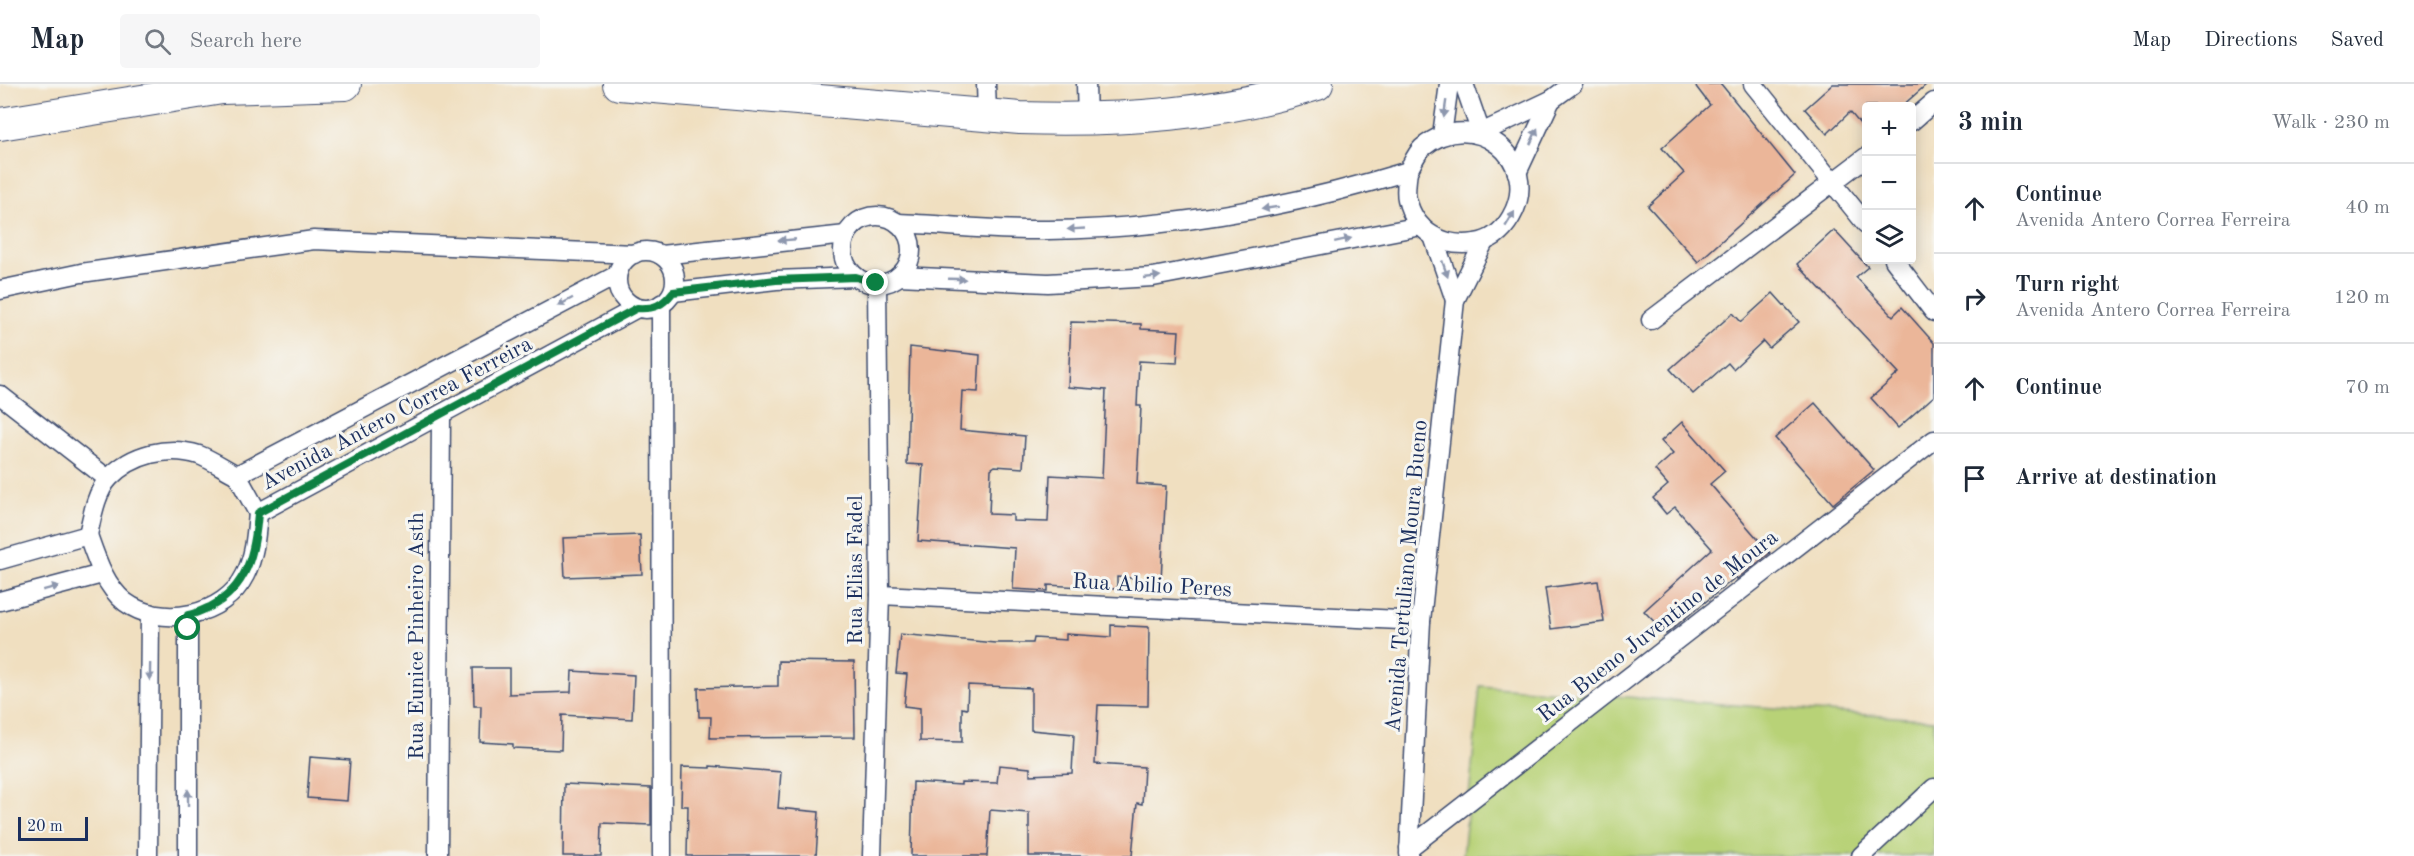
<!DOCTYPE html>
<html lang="en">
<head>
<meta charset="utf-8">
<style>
	:root { --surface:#fff; --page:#f6f6f7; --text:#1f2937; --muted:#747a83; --line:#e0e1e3 }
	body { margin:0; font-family:"Old Standard TT",serif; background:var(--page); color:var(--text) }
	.controls { position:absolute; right:18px; top:18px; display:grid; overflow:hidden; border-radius:6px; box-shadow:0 3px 15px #0003 }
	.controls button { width:54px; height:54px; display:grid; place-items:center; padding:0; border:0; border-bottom:2px solid var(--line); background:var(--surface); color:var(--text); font:30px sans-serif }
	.scale { position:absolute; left:18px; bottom:15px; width:70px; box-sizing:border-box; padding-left:6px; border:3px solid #1b2f5e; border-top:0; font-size:16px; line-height:21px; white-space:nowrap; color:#1b2f5e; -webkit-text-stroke:4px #f6f6f2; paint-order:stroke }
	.stop { position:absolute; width:18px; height:18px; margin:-14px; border:4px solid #0b8043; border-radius:50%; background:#fff }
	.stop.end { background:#0b8043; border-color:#fff; box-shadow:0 2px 6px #0008 }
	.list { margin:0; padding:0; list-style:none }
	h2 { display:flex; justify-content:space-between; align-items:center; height:78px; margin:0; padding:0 24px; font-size:26px }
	h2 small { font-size:20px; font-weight:400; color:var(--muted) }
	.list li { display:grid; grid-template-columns:39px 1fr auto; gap:18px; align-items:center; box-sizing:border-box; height:90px; padding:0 24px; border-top:2px solid var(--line) }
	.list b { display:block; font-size:22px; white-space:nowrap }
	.list p { margin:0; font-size:20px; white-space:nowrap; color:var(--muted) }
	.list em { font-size:20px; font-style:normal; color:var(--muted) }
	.icon { flex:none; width:33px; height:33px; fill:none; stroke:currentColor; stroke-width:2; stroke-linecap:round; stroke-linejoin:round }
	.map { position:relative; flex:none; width:1934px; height:772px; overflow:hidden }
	header { display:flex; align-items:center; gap:36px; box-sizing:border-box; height:84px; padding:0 30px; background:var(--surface); border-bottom:2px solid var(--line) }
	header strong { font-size:28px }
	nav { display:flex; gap:33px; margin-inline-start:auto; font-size:21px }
	.search { width:420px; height:54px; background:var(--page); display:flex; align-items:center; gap:15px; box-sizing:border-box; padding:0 21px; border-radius:6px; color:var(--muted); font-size:22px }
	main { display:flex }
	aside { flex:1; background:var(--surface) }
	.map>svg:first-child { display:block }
</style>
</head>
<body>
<header>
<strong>Map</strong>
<div class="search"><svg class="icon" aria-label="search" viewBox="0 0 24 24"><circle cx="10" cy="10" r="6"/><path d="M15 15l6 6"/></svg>Search here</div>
<nav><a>Map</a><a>Directions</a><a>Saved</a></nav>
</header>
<main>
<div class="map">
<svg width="1934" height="772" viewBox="0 0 1934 772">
	<rect width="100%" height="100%" fill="#f6f6f2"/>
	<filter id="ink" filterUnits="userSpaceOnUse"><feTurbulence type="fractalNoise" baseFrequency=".0167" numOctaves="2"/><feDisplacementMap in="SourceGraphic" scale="12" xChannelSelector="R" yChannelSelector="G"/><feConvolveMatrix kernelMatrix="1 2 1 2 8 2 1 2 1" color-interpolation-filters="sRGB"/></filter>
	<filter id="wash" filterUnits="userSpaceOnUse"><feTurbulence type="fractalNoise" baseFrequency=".008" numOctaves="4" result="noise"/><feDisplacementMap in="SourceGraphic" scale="24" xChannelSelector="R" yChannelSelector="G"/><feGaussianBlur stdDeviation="1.35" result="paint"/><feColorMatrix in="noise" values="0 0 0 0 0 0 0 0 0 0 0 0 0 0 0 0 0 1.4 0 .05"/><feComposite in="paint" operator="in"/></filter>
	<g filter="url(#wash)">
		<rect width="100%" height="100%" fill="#f0dfc0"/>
		<!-- green -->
		<polygon fill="#b8d277" stroke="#6a806a" stroke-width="1.5" points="1480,602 1934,636 1934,772 1463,772"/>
		<g id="blocks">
			<!-- building -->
			<g fill="#ebb699">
				<polygon points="1694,0 1721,0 1795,91 1698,178 1648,122 1684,89 1662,64 1710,21"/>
				<polygon points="1833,0 1927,0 1902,22 1866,22 1866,47 1850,28 1827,50 1805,25"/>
				<polygon points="1834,146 1868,183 1856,193 1893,232 1902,223 1934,259 1934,312 1898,344 1871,314 1899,289 1797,180"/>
				<polygon points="1773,209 1799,238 1769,264 1763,257 1733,285 1728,279 1693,310 1670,285 1733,229 1741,238"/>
				<polygon points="1071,238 1141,240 1141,245 1179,247 1177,279 1139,277 1137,322 1141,322 1137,400 1166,402 1161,496 1117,493 1117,505 1048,501 1048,507 1013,505 1015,464 918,457 923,381 907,380 910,263 980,271 978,308 962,307 960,346 1025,352 1023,384 995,382 991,385 989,430 1013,431 1013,437 1048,438 1050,391 1102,394 1106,306 1068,303"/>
				<polygon points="1815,319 1874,386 1833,420 1775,354"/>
				<polygon points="1682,338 1725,387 1710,400 1770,469 1737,495 1736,493 1666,550 1644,527 1712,465 1675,423 1666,430 1653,414 1668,401 1655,386 1673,370 1661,357"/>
				<polygon points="640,451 642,490 565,493 563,454"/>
				<polygon points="1598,497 1604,538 1551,545 1545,504"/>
				<polygon points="1111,541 1149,543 1148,622 1098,621 1095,680 1144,683 1142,720 1137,719 1132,772 1029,772 1029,729 990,726 987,772 911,772 913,698 961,701 961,698 997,699 999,681 1030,684 1030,691 1072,689 1074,650 1031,646 1031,604 968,601 967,625 962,624 962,658 920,657 920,624 904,622 907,590 896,589 900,550 995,559 1033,559 1034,554 1066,556 1066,550 1111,553"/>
				<polygon points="778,577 854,578 855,653 710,654 711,633 699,633 698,604 778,602"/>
				<polygon points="473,584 509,584 509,610 571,608 572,587 634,591 632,635 562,631 561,666 513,664 513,660 480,658 481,622 474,622"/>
				<polygon points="310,673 350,676 347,717 307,714"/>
				<polygon points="710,682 781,688 778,724 819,728 816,772 687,772 688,722 681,722 682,683 710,684"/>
				<polygon points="564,700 651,704 651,741 602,739 601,772 563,772"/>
			</g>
		</g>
	</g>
	<g filter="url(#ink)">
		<use href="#blocks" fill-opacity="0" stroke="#3b496d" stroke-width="1.5"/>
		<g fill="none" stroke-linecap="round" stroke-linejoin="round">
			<defs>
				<g id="minor">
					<polyline points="986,0 987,30"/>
					<polyline points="1086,0 1087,37"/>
					<polyline points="1464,0 1481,49 1551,16 1573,0"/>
					<polyline points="1753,0 1866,140"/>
					<polyline points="1912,37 1934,18"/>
					<polyline points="1442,51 1449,0"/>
					<polyline points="1517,89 1551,16"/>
					<circle cx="877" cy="166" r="34"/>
					<path d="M898,139C947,141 998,147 1048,146C1171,145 1291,123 1408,87C1412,80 1416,70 1422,64C1473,20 1544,76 1511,133C1503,147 1491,157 1475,159C1443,164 1415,148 1407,115C1405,107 1407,96 1408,87"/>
					<polyline points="1434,155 1455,216"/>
					<circle cx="646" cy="196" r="29"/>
					<polyline points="661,171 846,151"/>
					<polyline points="1894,176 1934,228"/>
					<polyline points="899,192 1048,199 1153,193 1421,142"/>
					<polyline points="0,206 81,189 314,156 634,170"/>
					<polyline points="673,208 776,196 856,193"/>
					<polyline points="661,220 662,772"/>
					<polyline points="1651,236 1866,73"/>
					<polyline points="0,311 108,395"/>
					<polyline points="237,391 617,191"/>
					<polyline points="237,391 258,429"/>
					<polyline points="258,429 637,224"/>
					<path d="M88,451C96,474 105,502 125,518C161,545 225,532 245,491C255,471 256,451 258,429"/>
					<path d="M88,451C92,433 96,408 109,394C132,370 168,361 199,371C212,376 225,385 237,391"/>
					<polyline points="0,476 88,451"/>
					<polyline points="880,511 1421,537"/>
					<polyline points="0,517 102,490"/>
					<polyline points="1409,764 1934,356"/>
					<polyline points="1409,770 1421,537 1455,216 1484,158"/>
					<polyline points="148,772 150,529"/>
					<polyline points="188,772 188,531"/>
					<polyline points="438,772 441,332"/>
					<polyline points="872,772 880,511 877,199"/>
					<polyline points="1861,772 1934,704"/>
				</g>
				<g id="trunk">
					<path d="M619,0L1020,34C1120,37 1221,31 1317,0"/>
					<polyline points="0,40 222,4 345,0"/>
				</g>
			</defs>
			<!-- minor casing -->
			<use href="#minor" stroke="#3b496d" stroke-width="21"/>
			<!-- trunk casing -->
			<use href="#trunk" stroke="#3b496d" stroke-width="34"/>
			<!-- minor -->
			<use href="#minor" stroke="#fff" stroke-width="18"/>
			<!-- trunk -->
			<use href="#trunk" stroke="#fff" stroke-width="32"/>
		</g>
		<!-- one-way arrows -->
		<defs><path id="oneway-solid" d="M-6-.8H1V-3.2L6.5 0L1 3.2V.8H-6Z" transform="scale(1.5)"/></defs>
		<g fill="#8d97ae">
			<use href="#oneway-solid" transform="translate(1445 25) rotate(98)"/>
			<use href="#oneway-solid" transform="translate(1534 52) rotate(-65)"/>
			<use href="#oneway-solid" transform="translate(1270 124) rotate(171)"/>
			<use href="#oneway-solid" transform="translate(1510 135) rotate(-59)"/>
			<use href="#oneway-solid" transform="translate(1076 145) rotate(177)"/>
			<use href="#oneway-solid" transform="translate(787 156) rotate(175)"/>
			<use href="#oneway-solid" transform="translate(1343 156) rotate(-12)"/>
			<use href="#oneway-solid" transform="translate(1445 185) rotate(71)"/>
			<use href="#oneway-solid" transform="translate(1152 193) rotate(-6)"/>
			<use href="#oneway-solid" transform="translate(957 195) rotate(2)"/>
			<use href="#oneway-solid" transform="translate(565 218) rotate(152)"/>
			<use href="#oneway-solid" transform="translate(51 504) rotate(-15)"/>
			<use href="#oneway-solid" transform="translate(150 588) rotate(91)"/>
			<use href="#oneway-solid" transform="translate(188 714) rotate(-90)"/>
		</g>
	</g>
	<g fill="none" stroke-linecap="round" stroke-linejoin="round" filter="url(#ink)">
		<!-- route -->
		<path stroke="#0b8043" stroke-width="8" d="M188,544V531C196,530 202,526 210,523C248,503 255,468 258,429L637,224C654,225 662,222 673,208L776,196L856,193L876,199"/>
	</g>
	<g text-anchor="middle" stroke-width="6" stroke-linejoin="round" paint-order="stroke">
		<!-- street labels -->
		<g font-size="22" fill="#1b2f5e" stroke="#f6f6f2">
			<text transform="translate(396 328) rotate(-28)" y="8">Avenida Antero Correa Ferreira</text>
			<text transform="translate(854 486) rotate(-90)" y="8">Rua Elias Fadel</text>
			<text transform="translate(1405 492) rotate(-85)" y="8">Avenida Tertuliano Moura Bueno</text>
			<text transform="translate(1152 500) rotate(3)" y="8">Rua Abilio Peres</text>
			<text transform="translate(1657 541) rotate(-38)" y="8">Rua Bueno Juventino de Moura</text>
			<text transform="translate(415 552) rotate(-90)" y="8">Rua Eunice Pinheiro Asth</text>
		</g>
	</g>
</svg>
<div class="controls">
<button>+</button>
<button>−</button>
<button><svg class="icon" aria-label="layers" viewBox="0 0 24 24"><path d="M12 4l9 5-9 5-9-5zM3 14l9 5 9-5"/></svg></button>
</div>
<div class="scale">20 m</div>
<div class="stop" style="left:188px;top:544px"></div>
<div class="stop end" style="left:876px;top:199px"></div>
</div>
<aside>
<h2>3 min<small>Walk · 230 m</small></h2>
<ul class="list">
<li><svg class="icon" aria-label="ahead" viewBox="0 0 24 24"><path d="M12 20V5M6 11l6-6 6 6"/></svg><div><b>Continue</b><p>Avenida Antero Correa Ferreira</p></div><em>40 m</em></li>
<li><svg class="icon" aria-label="right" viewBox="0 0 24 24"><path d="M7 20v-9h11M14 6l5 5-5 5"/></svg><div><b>Turn right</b><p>Avenida Antero Correa Ferreira</p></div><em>120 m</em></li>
<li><svg class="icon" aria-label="ahead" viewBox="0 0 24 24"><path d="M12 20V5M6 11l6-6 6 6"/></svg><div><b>Continue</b></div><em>70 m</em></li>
<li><svg class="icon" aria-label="arrive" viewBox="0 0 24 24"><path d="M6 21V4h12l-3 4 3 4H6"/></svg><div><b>Arrive at destination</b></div></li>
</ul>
</aside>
</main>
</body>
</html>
